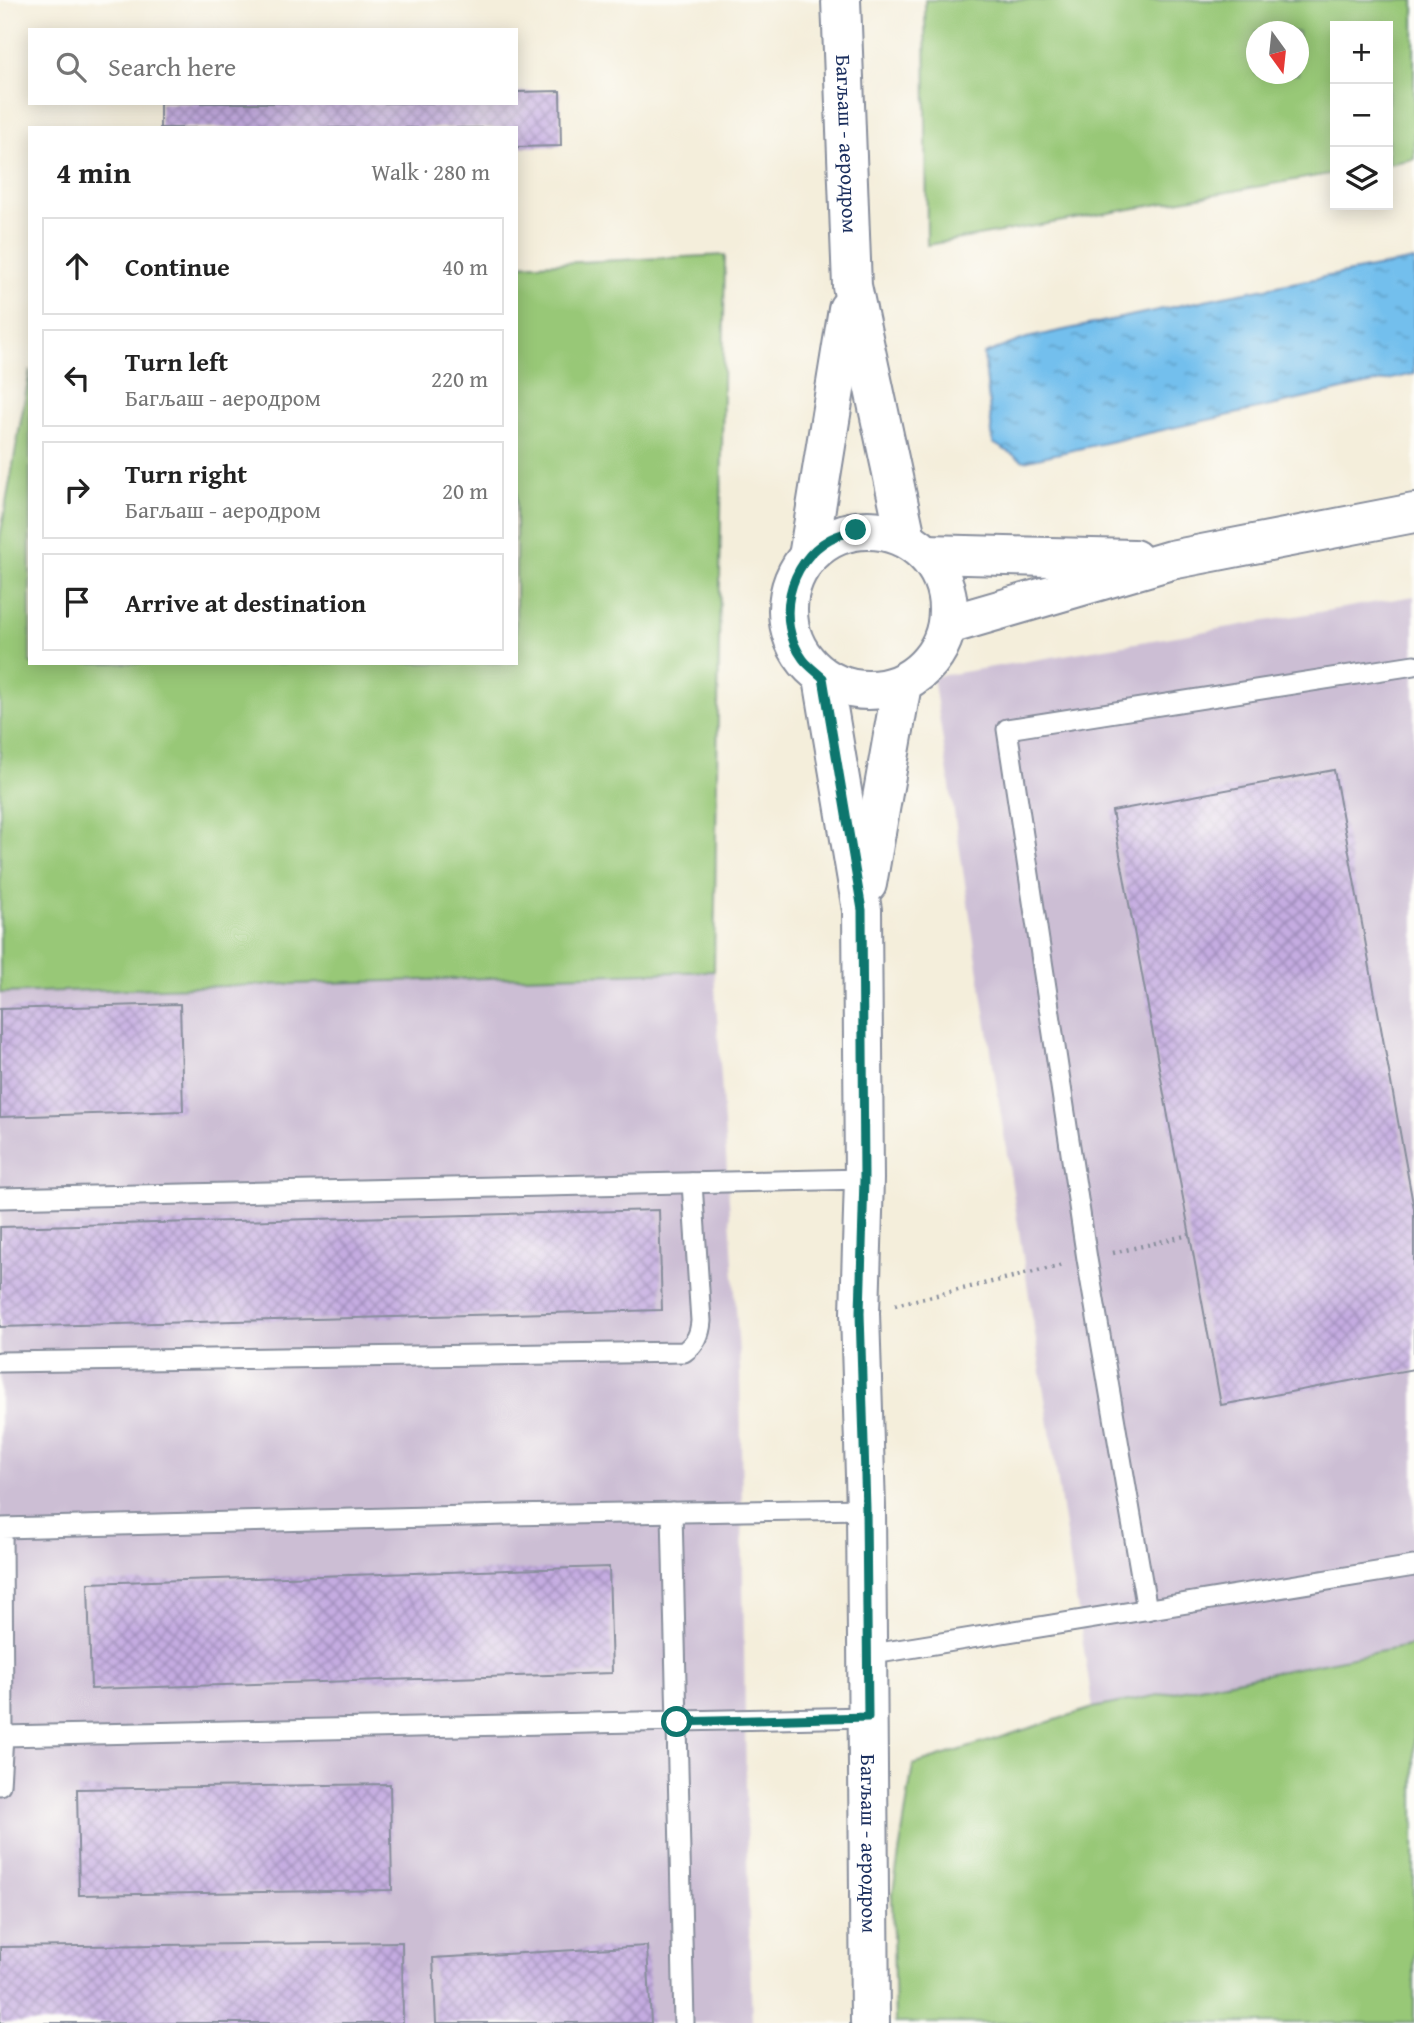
<!DOCTYPE html>
<html lang="en">
<head>
<meta charset="utf-8">
<style>
	:root { --surface:#fff; --page:#f6f6f6; --text:#222; --muted:#767676; --line:#e0e0e0 }
	body { margin:0; font-family:"Gentium Book Plus",serif; background:var(--page); color:var(--text) }
	.controls { position:absolute; right:21px; top:21px; display:grid; overflow:hidden; border-radius:0px; box-shadow:0 4px 18px #0003 }
	.controls button { width:63px; height:63px; display:grid; place-items:center; padding:0; border:0; border-bottom:2px solid var(--line); background:var(--surface); color:var(--text); font:35px sans-serif }
	.compass { position:absolute; left:1246px; top:21px; width:63px; height:63px; border-radius:50%; background:var(--surface); box-shadow:0 4px 18px #0003; rotate:165deg }
	.stop { position:absolute; width:21px; height:21px; margin:-16px; border:5px solid #0f766e; border-radius:50%; background:#fff }
	.stop.end { background:#0f766e; border-color:#fff; box-shadow:0 2px 7px #0008 }
	.list { margin:0; padding:0; list-style:none }
	h2 { display:flex; justify-content:space-between; align-items:center; height:91px; margin:0; padding:0 28px; font-size:30px }
	h2 small { font-size:23px; font-weight:400; color:var(--muted) }
	.list li { display:grid; grid-template-columns:46px 1fr auto; gap:21px; align-items:center; box-sizing:border-box; height:98px; margin:0 14px 14px; padding:0 14px; border:2px solid var(--line); border-radius:0px }
	.list b { display:block; font-size:26px; white-space:nowrap }
	.list p { margin:0; font-size:23px; white-space:nowrap; color:var(--muted) }
	.list em { font-size:23px; font-style:normal; color:var(--muted) }
	.icon { flex:none; width:38px; height:38px; fill:none; stroke:currentColor; stroke-width:2; stroke-linecap:round; stroke-linejoin:round }
	.map { position:relative; flex:none; width:1414px; height:2023px; overflow:hidden }
	.search { position:absolute; background:var(--surface); box-shadow:0 4px 18px #0003; left:28px; top:28px; width:490px; height:77px; display:flex; align-items:center; gap:18px; box-sizing:border-box; padding:0 24px; border-radius:0px; color:var(--muted); font-size:26px }
	.panel { position:absolute; background:var(--surface); box-shadow:0 4px 18px #0003; left:28px; top:126px; width:490px; height:539px; border-radius:0px }
	.map>svg:first-child { display:block }
</style>
</head>
<body>
<div class="map">
<svg width="1414" height="2023" viewBox="0 0 1414 2023">
	<defs>
		<pattern id="water-ripples" width="26" height="14" patternUnits="userSpaceOnUse" patternTransform="scale(1.75)"><rect width="26" height="14" fill="#73bfed"/><path d="M2 4q2-2 4 0t4 0M15 11q2-2 4 0t4 0" fill="none" stroke="#5e9cc3"/></pattern>
		<pattern id="building-cross-hatch" width="8" height="8" patternUnits="userSpaceOnUse" patternTransform="scale(1.75)"><rect width="8" height="8" fill="#c5ace1"/><path d="M0 0l8 8M0 8l8-8" fill="none" stroke="#9f8cba"/></pattern>
	</defs>
	<rect width="100%" height="100%" fill="#fdfcf7"/>
	<filter id="ink" filterUnits="userSpaceOnUse"><feTurbulence type="fractalNoise" baseFrequency=".0143" numOctaves="2"/><feDisplacementMap in="SourceGraphic" scale="14" xChannelSelector="R" yChannelSelector="G"/><feConvolveMatrix kernelMatrix="1 2 1 2 8 2 1 2 1" color-interpolation-filters="sRGB"/></filter>
	<filter id="wash" filterUnits="userSpaceOnUse"><feTurbulence type="fractalNoise" baseFrequency=".00686" numOctaves="4" result="noise"/><feDisplacementMap in="SourceGraphic" scale="28" xChannelSelector="R" yChannelSelector="G"/><feGaussianBlur stdDeviation="1.57" result="paint"/><feColorMatrix in="noise" values="0 0 0 0 0 0 0 0 0 0 0 0 0 0 0 0 0 1.4 0 .05"/><feComposite in="paint" operator="in"/></filter>
	<g filter="url(#wash)">
		<rect width="100%" height="100%" fill="#f4eedb"/>
		<!-- industrial -->
		<g fill="#ccbed4">
			<polygon points="1414,596 1414,1645 1093,1708 933,677"/>
			<polygon points="714,971 740,1369 747,1856 752,2023 0,2023 0,993"/>
		</g>
		<!-- grass -->
		<g fill="#98c877" stroke="#5a7c6a" stroke-width="2" fill-rule="evenodd">
			<path d="M925,0H1414V159L1388,164V26H1335V173L927,245ZM1256,32H1298V74H1256Z"/>
			<polygon points="725,255 714,971 0,993 0,537 30,370 30,663 516,663 516,265"/>
			<polygon points="1414,1645 1414,2023 895,2023 892,1898 913,1765 1093,1708"/>
		</g>
		<!-- water -->
		<polygon fill="url(#water-ripples)" stroke="#4777a6" stroke-width="2" points="1414,260 1414,374 1024,461 993,443 984,354 1027,338 1224,296"/>
		<g id="blocks">
			<!-- building -->
			<g fill="url(#building-cross-hatch)">
				<polygon points="560,91 561,146 516,147 516,128 160,128 160,103 516,103 516,92"/>
				<polygon points="1334,770 1414,1209 1414,1369 1221,1405 1112,811"/>
				<polygon points="180,1004 183,1111 0,1117 0,1009"/>
				<polygon points="659,1210 662,1310 0,1327 0,1227"/>
				<polygon points="609,1567 612,1673 91,1689 88,1583"/>
				<polygon points="390,1784 392,1890 79,1895 77,1789"/>
				<polygon points="402,1942 403,2023 0,2023 0,1947"/>
				<polygon points="647,1946 651,2023 436,2023 433,1958"/>
			</g>
		</g>
	</g>
	<g filter="url(#ink)">
		<use href="#blocks" fill-opacity="0" stroke="#888e9c" stroke-width="2"/>
		<g fill="none" stroke-linecap="round" stroke-linejoin="round">
			<defs>
				<g id="service">
					<polyline points="0,1198 864,1179"/>
					<path d="M0,1362L684,1352C696,1343 700,1335 701,1321L692,1183"/>
					<polyline points="866,1509 506,1515 2,1528 3,1736 868,1717"/>
					<polyline points="672,1512 684,2023"/>
					<polyline points="1147,1610 1087,1259 1007,729 1414,665"/>
					<polyline points="867,1655 1414,1566"/>
					<polyline points="0,1785 3,1736"/>
				</g>
				<g id="minor">
					<path id="s1" d="M841,0L852,286L906,538"/>
					<circle cx="868" cy="610" r="80"/>
					<polyline points="926,554 1134,559"/>
					<polyline points="808,557 848,309"/>
					<polyline points="948,625 1171,560 1414,513"/>
					<path id="s2" d="M823,678L862,910L864,1179L860,1313L866,1509L870,2023"/>
					<polyline points="867,884 902,684"/>
				</g>
			</defs>
			<!-- service casing -->
			<use href="#service" stroke="#888e9c" stroke-width="23"/>
			<!-- minor casing -->
			<use href="#minor" stroke="#888e9c" stroke-width="42"/>
			<!-- path -->
			<g stroke="#888e9c" stroke-width="4.5" stroke-dasharray="2 5" stroke-linecap="butt">
				<polyline points="1113,1253 1189,1235"/>
				<polyline points="895,1305 1063,1265"/>
			</g>
			<!-- service -->
			<use href="#service" stroke="#fff" stroke-width="19"/>
			<!-- minor -->
			<use href="#minor" stroke="#fff" stroke-width="38"/>
		</g>
	</g>
	<g fill="none" stroke-linecap="round" stroke-linejoin="round" filter="url(#ink)">
		<!-- route -->
		<path stroke="#0f766e" stroke-width="9" d="M677,1722L868,1717L866,1509L860,1313L864,1179L862,910L823,678C817,672 808,666 803,659C775,621 788,562 830,539C837,535 847,533 856,530"/>
	</g>
	<g text-anchor="middle" stroke-width="5" stroke-linejoin="round" paint-order="stroke">
		<!-- street labels -->
		<g font-size="21" fill="#1b2f5e" stroke="#fdfcf7">
			<text dy="7" stroke="none"><textPath href="#s1" startOffset="144">Багљаш - аеродром</textPath></text>
			<text dy="7" stroke="none"><textPath href="#s2" startOffset="1169">Багљаш - аеродром</textPath></text>
		</g>
	</g>
</svg>
<div class="controls">
<button>+</button>
<button>−</button>
<button><svg class="icon" aria-label="layers" viewBox="0 0 24 24"><path d="M12 4l9 5-9 5-9-5zM3 14l9 5 9-5"/></svg></button>
</div>
<svg class="compass" viewBox="-18 -18 36 36"><path d="M0-13l5 13h-10z" fill="#e53935"/><path d="M0 13l5-13h-10z" fill="#767676"/></svg>
<div class="stop" style="left:677px;top:1722px"></div>
<div class="stop end" style="left:856px;top:530px"></div>
<div class="search"><svg class="icon" aria-label="search" viewBox="0 0 24 24"><circle cx="10" cy="10" r="6"/><path d="M15 15l6 6"/></svg>Search here</div>
<section class="panel">
<h2>4 min<small>Walk · 280 m</small></h2>
<ul class="list">
<li><svg class="icon" aria-label="ahead" viewBox="0 0 24 24"><path d="M12 20V5M6 11l6-6 6 6"/></svg><div><b>Continue</b></div><em>40 m</em></li>
<li><svg class="icon" aria-label="left" viewBox="0 0 24 24"><path d="M17 20v-9H6M10 6l-5 5 5 5"/></svg><div><b>Turn left</b><p>Багљаш - аеродром</p></div><em>220 m</em></li>
<li><svg class="icon" aria-label="right" viewBox="0 0 24 24"><path d="M7 20v-9h11M14 6l5 5-5 5"/></svg><div><b>Turn right</b><p>Багљаш - аеродром</p></div><em>20 m</em></li>
<li><svg class="icon" aria-label="arrive" viewBox="0 0 24 24"><path d="M6 21V4h12l-3 4 3 4H6"/></svg><div><b>Arrive at destination</b></div></li>
</ul>
</section>
</div>
</body>
</html>
